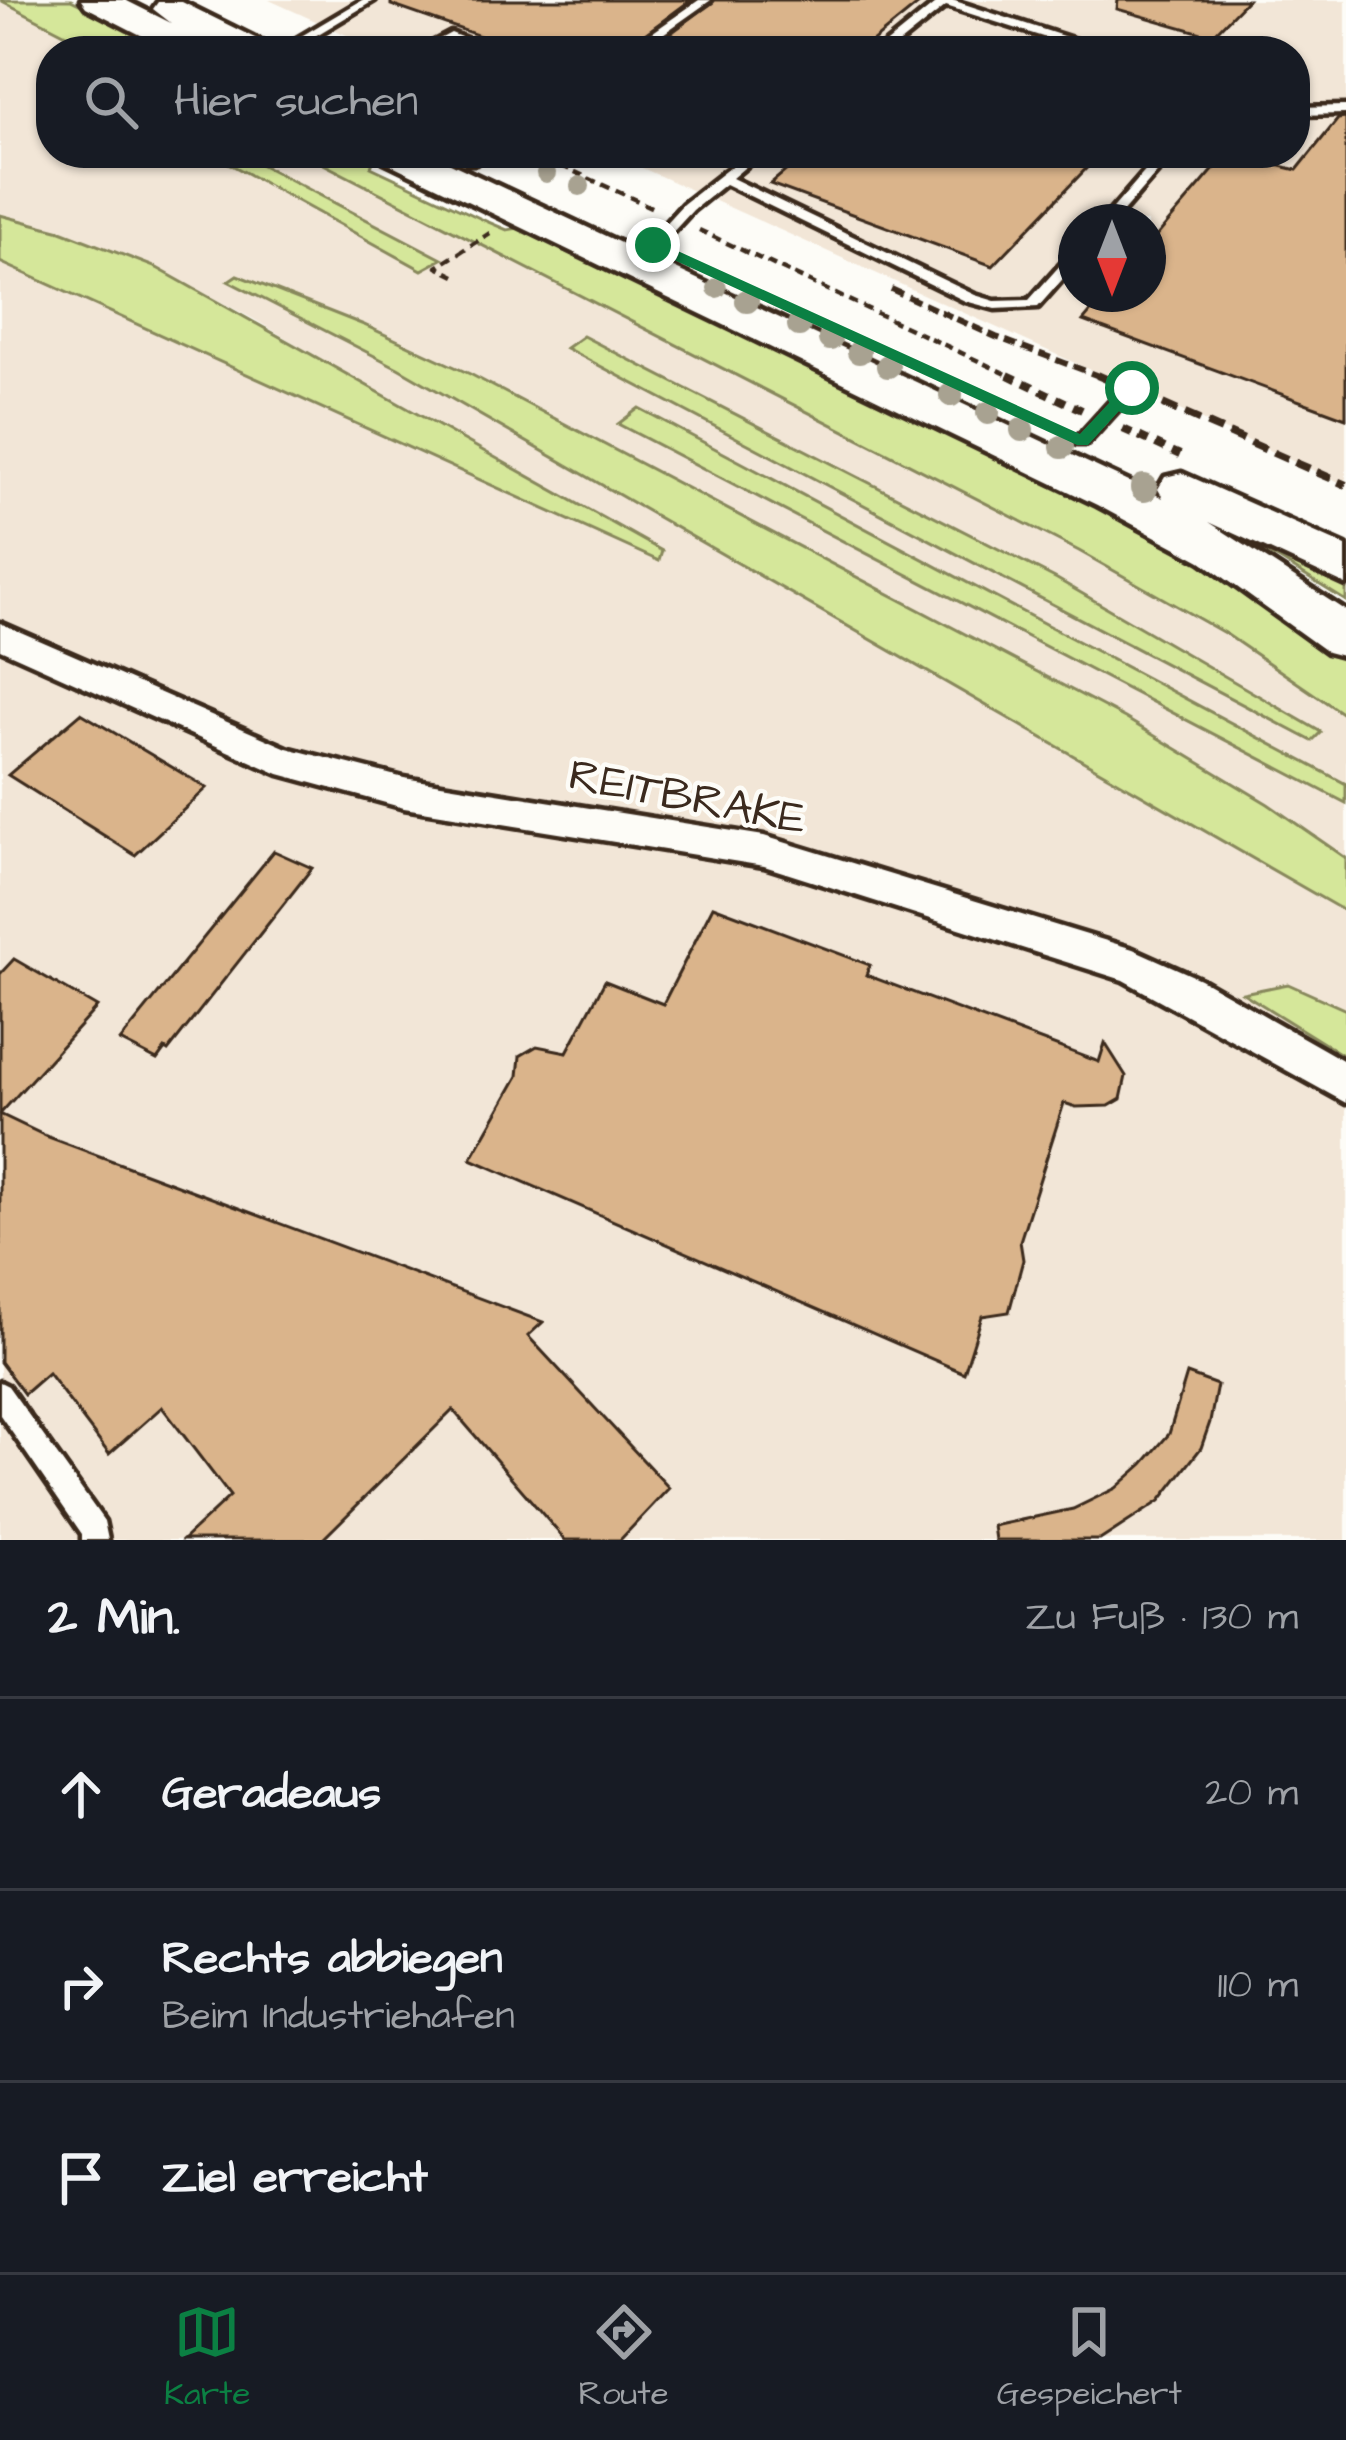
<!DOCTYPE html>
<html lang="de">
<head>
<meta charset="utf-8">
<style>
	:root { --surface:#171b24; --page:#242831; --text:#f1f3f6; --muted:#9ea1a6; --line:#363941; --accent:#0b8043 }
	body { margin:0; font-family:"Architects Daughter",sans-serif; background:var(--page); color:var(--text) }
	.compass { position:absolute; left:1058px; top:204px; width:108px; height:108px; border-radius:50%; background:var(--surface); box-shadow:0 3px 9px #0004; rotate:180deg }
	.stop { position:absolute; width:36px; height:36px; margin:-27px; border:9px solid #0b8043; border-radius:50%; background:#fff }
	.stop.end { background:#0b8043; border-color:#fff; box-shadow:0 3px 12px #0008 }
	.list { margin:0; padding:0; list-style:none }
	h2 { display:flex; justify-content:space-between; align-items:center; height:156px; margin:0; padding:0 48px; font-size:51px }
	h2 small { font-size:39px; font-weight:400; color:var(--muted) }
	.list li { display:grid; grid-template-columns:78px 1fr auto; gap:36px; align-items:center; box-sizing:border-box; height:192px; padding:0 48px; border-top:3px solid var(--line) }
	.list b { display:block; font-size:45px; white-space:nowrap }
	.list p { margin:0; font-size:39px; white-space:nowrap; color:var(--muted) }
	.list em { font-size:39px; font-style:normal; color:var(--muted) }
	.icon { flex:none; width:66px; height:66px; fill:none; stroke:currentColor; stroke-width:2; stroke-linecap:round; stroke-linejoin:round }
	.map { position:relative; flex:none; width:1346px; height:1540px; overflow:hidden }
	.search { position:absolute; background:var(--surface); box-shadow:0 3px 9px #0004; left:36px; right:36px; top:36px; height:132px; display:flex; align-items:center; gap:30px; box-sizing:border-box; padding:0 42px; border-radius:48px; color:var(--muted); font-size:45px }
	.sheet { height:732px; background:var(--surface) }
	nav { display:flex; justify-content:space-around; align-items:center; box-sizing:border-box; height:168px; border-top:3px solid var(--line); background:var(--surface); font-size:33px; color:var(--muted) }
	nav a { display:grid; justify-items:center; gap:6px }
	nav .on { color:var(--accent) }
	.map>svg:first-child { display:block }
</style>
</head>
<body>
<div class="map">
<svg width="1346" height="1540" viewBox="0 0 1346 1540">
	<rect width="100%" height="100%" fill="#fdfcf7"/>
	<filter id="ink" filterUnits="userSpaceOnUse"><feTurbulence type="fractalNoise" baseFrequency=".00833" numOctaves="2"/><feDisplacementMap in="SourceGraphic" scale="24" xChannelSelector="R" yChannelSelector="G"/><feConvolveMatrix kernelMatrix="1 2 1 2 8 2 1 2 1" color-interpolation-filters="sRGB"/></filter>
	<g filter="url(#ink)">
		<!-- built -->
		<g fill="#f2e6d7" fill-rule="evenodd">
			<path d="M269,0H1346V485L609,153H1295V51H382ZM1076,222H1148V294H1076Z"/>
			<path d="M0,1L99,51H51V153H210L422,270L440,258L239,153H302L1079,551L1226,634L1346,716V784L640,409L619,423L1346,803V858L1268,804L1125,718L470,374L364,325L238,276L229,281L398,368L1346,912V1010L1288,984L1244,993L1346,1057V1540H0V262L660,560L257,321L157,268L61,231L0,215ZM584,336L1057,579L1313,741L567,349Z"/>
		</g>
		<!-- green -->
		<g fill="#d5e79a" stroke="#88885c" stroke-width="3">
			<polygon points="0,0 71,0 175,51 99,51"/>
			<polygon points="210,153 239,153 442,259 422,270"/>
			<polygon points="302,153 360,153 374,159 371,167 488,222 507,230 524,227 1081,491 1275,604 1346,658 1346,716 1226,634 1079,551"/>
			<polygon points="419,153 433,153 1346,582 1346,601 1280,560 1167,503"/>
			<polygon points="0,215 61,231 157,268 662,551 659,561 0,262"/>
			<polygon points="237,275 364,325 470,374 1125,718 1268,804 1346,858 1346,912 398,368 228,281"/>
			<polygon points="583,336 1057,579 1321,732 1312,741 566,348"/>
			<polygon points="639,408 1346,784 1346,803 618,424"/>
			<polygon points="1288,984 1346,1010 1346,1057 1243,993"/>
		</g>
		<!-- building -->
		<g fill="#dab48b" stroke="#3b2a1e" stroke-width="3">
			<polygon points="391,0 691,0 622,51 523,51 391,5"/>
			<polygon points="715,0 924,0 861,51 647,51"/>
			<polygon points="1118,0 1247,0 1212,36 1117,9"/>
			<polygon points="1346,118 1346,418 1083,321 1106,294 1148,294 1148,246 1228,153 1297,170 1338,119"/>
			<polygon points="807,153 1101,153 993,266 770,184"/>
			<polygon points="81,713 207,788 135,855 8,775"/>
			<polygon points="274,851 312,868 168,1051 165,1049 157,1060 120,1041"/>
			<polygon points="713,906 870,965 866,975 1099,1062 1105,1043 1126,1076 1121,1099 1109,1106 1076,1107 1064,1103 1020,1241 1023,1260 1009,1312 982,1316 964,1373 471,1159 518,1076 520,1056 537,1046 567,1052 605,981 663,1004"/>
			<polygon points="14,959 97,1007 0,1114 46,1136 543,1322 528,1336 669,1488 620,1540 565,1540 453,1410 322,1540 183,1540 230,1496 162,1407 109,1454 48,1373 24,1394 0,1362 0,974"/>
			<polygon points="1187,1374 1217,1385 1210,1422 1201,1448 1160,1501 1100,1540 995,1540 993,1526 1073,1509 1116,1488 1143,1464 1169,1434"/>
		</g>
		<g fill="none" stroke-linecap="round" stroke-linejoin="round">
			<defs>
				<g id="lane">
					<polygon points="362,0 375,0 290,51 276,51"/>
					<polygon points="699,0 711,0 639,51 626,51"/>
					<polygon points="952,0 1103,49 1105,51 1087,51 946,6 890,51 877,51 940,0"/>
					<polygon points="451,33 491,49 493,51 477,51 451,40 431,51 417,51"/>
					<polygon points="1346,106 1346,114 1295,115 1295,107"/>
					<polygon points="473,153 487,153 476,163 468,163 466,160"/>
					<polygon points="748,153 762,153 732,178 975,295 995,301 1029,300 1071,253 1076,252 1076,264 1038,307 995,309 965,301 725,184 693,210 658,248 648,248 648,242 683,204"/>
					<polygon points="1161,153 1174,153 1114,222 1101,222"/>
					<polygon points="1141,372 1146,373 1146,379 1087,444 1077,444 1077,438 1136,373"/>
					<polygon points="0,1382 8,1386 104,1521 108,1540 82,1540 82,1534 0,1415"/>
				</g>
				<polygon id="street" points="0,623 287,748 404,778 764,836 1133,949 1200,979 1346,1062 1346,1103 1123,980 764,866 404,808 279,774 0,649"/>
				<g id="primary">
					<polygon points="81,0 125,0 171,23 153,9 158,2 182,2 265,43 270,51 225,51 212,45 217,51 172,51 86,7"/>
					<polygon points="379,153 429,153 1163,498 1158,489 1165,477 1182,473 1346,546 1346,585 1209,522 1346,611 1346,657 1327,652 1201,561 1097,505 384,161"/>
				</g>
			</defs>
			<!-- lane casing -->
			<use href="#lane" stroke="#3b2a1e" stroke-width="9"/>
			<!-- street casing -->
			<use href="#street" stroke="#3b2a1e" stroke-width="9"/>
			<!-- primary casing -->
			<use href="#primary" stroke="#3b2a1e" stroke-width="9"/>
			<!-- path-far1 -->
			<g stroke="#3b2a1e" stroke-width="4.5" stroke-dasharray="9 6" stroke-linecap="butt">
				<polyline points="534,153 653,208"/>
				<polyline points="699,230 1015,378"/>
				<polyline points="455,276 437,267 490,233"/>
			</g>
			<!-- path -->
			<g stroke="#3b2a1e" stroke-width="8" stroke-dasharray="10 8" stroke-linecap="butt">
				<polyline points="1008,375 1082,410"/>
				<polyline points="1123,429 1180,455"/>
			</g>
			<!-- lane -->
			<use href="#lane" fill="#fdfcf7" fill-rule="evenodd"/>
			<!-- street -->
			<use href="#street" fill="#fdfcf7" fill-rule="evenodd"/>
			<!-- primary -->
			<use href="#primary" fill="#fdfcf7" fill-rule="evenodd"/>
			<!-- rail-far1 -->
			<polyline stroke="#3b2a1e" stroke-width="6" stroke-dasharray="12 6" stroke-linecap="butt" points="891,289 996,337 1104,378"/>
			<!-- rail -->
			<polyline stroke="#3b2a1e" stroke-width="8" stroke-dasharray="16 8" stroke-linecap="butt" points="1097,375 1346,485"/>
		</g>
		<!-- trees -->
		<g fill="#a8a291">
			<circle cx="546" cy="173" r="10"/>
			<circle cx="580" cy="186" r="10"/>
			<circle cx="717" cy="288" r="10"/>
			<circle cx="747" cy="301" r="12"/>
			<circle cx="799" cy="325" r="12"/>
			<circle cx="830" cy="339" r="12"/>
			<circle cx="859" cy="352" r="12"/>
			<circle cx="888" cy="366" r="12"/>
			<circle cx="951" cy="395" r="12"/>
			<circle cx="988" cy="413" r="12"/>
			<circle cx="1022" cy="430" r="12"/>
			<circle cx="1062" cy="447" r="12"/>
			<circle cx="1144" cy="488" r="14"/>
		</g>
	</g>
	<!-- route -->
	<polygon fill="#0b8043" points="648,242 658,242 1080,434 1126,385 1140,388 1088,445 1077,445 648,248"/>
	<g text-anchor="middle" stroke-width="9" stroke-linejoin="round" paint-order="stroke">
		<!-- street labels -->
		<g font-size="45" fill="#3b2a1e" stroke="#fdfcf7">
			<text transform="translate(688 795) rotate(11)" y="16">REITBRAKE</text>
		</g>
	</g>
</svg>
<svg class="compass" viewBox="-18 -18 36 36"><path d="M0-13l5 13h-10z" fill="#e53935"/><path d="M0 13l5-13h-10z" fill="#9ea1a6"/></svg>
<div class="stop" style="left:1132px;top:388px"></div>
<div class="stop end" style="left:653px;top:245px"></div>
<div class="search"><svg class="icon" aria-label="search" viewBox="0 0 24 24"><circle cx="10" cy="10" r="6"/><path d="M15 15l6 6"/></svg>Hier suchen</div>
</div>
<section class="sheet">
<h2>2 Min.<small>Zu Fuß · 130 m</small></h2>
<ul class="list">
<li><svg class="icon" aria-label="ahead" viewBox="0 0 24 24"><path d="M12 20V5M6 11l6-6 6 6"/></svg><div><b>Geradeaus</b></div><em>20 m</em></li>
<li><svg class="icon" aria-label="right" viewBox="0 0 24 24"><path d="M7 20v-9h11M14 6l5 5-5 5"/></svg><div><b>Rechts abbiegen</b><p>Beim Industriehafen</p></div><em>110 m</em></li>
<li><svg class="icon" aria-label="arrive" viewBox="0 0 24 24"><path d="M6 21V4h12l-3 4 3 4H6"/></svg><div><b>Ziel erreicht</b></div></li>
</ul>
</section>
<nav>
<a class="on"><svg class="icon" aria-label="map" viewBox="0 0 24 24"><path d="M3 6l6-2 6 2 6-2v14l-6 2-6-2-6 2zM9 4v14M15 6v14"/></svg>Karte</a>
<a><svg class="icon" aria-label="directions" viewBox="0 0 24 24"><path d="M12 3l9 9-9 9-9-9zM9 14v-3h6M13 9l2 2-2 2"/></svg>Route</a>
<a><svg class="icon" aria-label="saved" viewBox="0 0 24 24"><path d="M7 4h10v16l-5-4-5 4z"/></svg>Gespeichert</a>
</nav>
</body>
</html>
